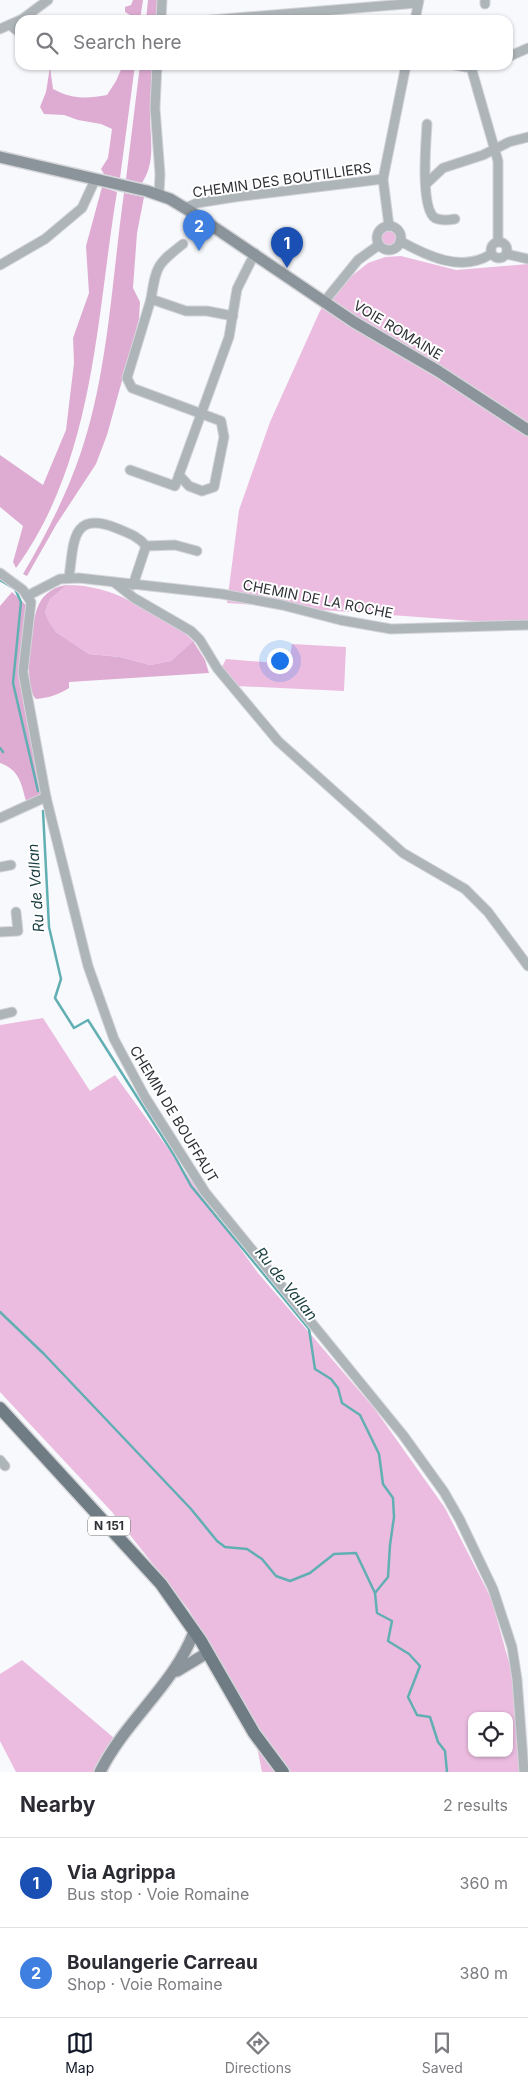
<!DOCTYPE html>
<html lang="en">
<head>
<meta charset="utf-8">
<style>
	:root { --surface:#fff; --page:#f2f2f3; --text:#2b2b33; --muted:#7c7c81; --line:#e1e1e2; --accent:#111827 }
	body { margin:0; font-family:Inter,sans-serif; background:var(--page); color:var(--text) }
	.controls { position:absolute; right:15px; bottom:15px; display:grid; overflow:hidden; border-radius:10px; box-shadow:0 1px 4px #0004 }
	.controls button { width:45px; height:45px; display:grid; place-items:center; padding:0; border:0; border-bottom:1px solid var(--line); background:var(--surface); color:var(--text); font:25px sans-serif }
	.you { position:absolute; left:279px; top:660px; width:18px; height:18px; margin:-12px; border:4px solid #fff; border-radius:50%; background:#1a73e8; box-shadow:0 0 0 8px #1a73e833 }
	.badge { display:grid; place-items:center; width:32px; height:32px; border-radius:50%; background:var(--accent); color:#fff; font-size:16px; font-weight:700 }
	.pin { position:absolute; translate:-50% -41px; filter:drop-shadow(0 1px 2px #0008) }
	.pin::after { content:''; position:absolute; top:26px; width:18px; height:15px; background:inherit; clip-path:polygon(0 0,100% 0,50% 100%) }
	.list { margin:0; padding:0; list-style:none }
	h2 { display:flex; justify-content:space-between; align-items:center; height:65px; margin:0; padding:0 20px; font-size:21px }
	h2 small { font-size:16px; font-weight:400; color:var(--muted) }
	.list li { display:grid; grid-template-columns:32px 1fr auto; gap:15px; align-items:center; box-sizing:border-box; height:90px; padding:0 20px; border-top:1px solid var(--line) }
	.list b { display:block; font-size:19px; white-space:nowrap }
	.list p { margin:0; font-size:16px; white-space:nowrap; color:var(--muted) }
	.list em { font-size:16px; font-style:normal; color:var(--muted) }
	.icon { flex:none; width:28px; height:28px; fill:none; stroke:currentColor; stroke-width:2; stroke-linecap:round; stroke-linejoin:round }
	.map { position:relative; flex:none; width:528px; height:1772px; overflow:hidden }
	.search { position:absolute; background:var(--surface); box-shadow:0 1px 4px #0004; left:15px; right:15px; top:15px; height:55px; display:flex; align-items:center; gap:12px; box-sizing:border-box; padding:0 18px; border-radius:15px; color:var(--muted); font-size:19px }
	.sheet { height:245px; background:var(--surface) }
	nav { display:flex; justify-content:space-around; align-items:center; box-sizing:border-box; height:70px; border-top:1px solid var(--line); background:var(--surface); font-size:14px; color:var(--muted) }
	nav a { display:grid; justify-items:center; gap:2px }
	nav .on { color:var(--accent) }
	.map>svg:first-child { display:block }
</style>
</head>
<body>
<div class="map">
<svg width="528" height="1772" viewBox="0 0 528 1772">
	<rect width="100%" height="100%" fill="#f8f9fc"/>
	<!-- green -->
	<g fill="#ebbce0" fill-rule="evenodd">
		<circle cx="388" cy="238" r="9"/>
		<polygon points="401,256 456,270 528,264 528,625 227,603 239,510 270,422 319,313 329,294 368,263 385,257"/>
		<path d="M67,585C115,585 145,610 185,633L193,641L171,661L150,665L120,657L89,654L56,632L47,621L45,612L50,599Z"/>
		<polygon points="292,644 346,647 344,691 237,686 222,667 226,659 289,664"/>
		<path d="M43,1018L90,1091L115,1075L258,1273L374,1408L445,1508L491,1598L510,1666L525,1772H262L253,1727L189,1610L112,1512L0,1392V1025ZM472,1716H509V1753H472Z"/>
		<polygon points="22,1660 121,1744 108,1772 16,1772 0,1741 0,1674"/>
	</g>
	<!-- forest -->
	<g fill="#deacd2">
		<polygon points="133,0 143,0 140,20 128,20 130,15 125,12 125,7 131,5"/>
		<polygon points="148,0 158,0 156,20 146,20"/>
		<path d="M123,65H135L120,178L104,174L101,169L108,158L112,129L101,124L78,120L64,115L44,114L40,107L46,92L50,67L53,89C72,99 86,99 107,95L116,81Z"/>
		<path d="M140,65H153C152,83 150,101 150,119C151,143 155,163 142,183L126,179Z"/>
		<path d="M102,187L117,192C96,319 95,459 16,568L13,562L23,526L0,507V455L43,485L66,430L74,363L73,338L89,293L86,246Z"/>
		<path d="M124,193L144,197L137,233L133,288L140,302L139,319L107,435L96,464L56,525L27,576L23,574C45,537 66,496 80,455C108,375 112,278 124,193Z"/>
		<path d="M67,585L50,599L45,612L48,621L56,632L89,654L120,657L150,665L171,661L193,641L205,660L209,673L69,682V688C58,695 48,698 36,699C23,685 31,620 39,604C44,593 56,586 67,585Z"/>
		<path d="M12,592L26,605L19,672L42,795L26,801C21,782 19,770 0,763V606Z"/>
	</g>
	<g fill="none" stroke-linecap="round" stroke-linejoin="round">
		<!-- stream -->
		<g stroke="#61afb3" stroke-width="2.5">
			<polyline points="0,580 15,589 21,602 13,683 38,791"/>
			<polyline points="0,748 3,752"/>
			<polyline points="43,811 49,927 61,979 55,998 74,1028 88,1020 174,1155 191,1186 309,1329 315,1369 331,1379 338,1388 342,1403 360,1415 379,1454 383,1484 393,1498 394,1517 390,1545 388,1577 375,1593 377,1613 392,1621 388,1641 409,1654 420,1666 408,1697 417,1715 430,1717 438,1742 445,1751 447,1772"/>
			<polyline points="0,1312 44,1354 191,1509 217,1541 225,1547 247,1549 262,1559 276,1576 290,1581 310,1573 334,1554 356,1553 375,1593"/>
		</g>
		<defs>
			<g id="minor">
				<polyline points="485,4 485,0"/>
				<polyline points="21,20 48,0"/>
				<polyline points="161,20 162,0"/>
				<polyline points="211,20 418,3"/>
				<polyline points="415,20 419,0"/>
				<polyline points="10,25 20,33"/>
				<polyline points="0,29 20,20"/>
				<polyline points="508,57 528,48"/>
				<polyline points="157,65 155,108 160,174 159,194"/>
				<polyline points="455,65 466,67 478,65"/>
				<polyline points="471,67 498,161 498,242"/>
				<path d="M427,124C426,142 420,208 435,218C441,221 449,220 455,219"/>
				<polyline points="426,184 443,168 483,155 509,142 528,137"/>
				<polyline points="185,208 197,203 235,197 383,179"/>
				<circle cx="389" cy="238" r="12"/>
				<polyline points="389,226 383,179 406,65"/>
				<path d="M400,241C427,256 462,273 491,254"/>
				<circle cx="499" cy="250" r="8"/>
				<path d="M183,244C157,264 156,266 151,299L186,311H207L233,316"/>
				<polyline points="506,254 528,259"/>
				<polyline points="0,265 45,239 82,208 95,180"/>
				<polyline points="151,299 127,378 132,388 221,421 224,437 214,487 202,491 189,486 179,475"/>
				<polyline points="324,302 358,260 379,245"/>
				<polyline points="130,470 175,486 229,337 237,289 255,253"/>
				<polyline points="146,546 175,545 197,551"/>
				<polyline points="0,573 23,590 31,602 23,672 46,797 88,966 114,1039 145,1097 205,1192 403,1435 444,1492 460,1520 493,1589 512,1647 517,1679 524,1772"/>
				<path d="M69,577C74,543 71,510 116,528C128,533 138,536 146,546L133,585"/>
				<polyline points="115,583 134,598 191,631 200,640 217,668 278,741 403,853 465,889 488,912 528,966"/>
				<polyline points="29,595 60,579 79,578 222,594 282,605 340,620 391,629 528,625"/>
				<polyline points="0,818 46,797"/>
				<polyline points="0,867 11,865"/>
				<polyline points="0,932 18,931 16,912"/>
				<polyline points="0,1015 12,1012"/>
				<polyline points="0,1460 5,1466"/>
			</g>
			<g id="secondary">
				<polyline points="0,157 147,191 170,199 193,213 354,322 438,371 528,430"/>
				<polyline points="177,1671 207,1653"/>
				<path d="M100,1772C125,1721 174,1685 194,1632"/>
			</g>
			<polyline id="primary" points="0,1408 161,1584 201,1641 254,1733 283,1772"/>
		</defs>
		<!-- minor casing -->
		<use href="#minor" stroke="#d4d5d9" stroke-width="11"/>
		<!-- secondary casing -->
		<use href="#secondary" stroke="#d4d5d9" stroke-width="14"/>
		<!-- primary casing -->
		<use href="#primary" stroke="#d4d5d9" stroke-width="15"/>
		<!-- minor -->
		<use href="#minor" stroke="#aeb5b9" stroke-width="9"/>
		<!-- secondary -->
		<use href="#secondary" stroke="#8a949a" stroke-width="11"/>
		<!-- primary -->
		<use href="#primary" stroke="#707c84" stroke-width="12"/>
	</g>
	<g text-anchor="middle" stroke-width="4" stroke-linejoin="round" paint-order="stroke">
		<!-- shield labels -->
		<rect fill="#fff" stroke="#6d6f73" stroke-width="1" x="88" y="1516.5" width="42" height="19" rx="4"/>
		<g font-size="12" font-weight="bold" fill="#2f3137">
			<text x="109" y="1530">N 151</text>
		</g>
		<!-- street labels -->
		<g font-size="14" fill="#2f3137" stroke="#fff">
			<text transform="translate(282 180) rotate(-8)" y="5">CHEMIN DES BOUTILLIERS</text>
			<text transform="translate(398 330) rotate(31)" y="5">VOIE ROMAINE</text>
			<text transform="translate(318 599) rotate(11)" y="5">CHEMIN DE LA ROCHE</text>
			<text transform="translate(174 1114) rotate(59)" y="5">CHEMIN DE BOUFFAUT</text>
		</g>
		<!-- water labels -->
		<g font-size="15" font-style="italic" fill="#193e40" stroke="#fff">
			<text transform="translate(36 888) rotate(-94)" y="5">Ru de Vallan</text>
			<text transform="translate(286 1284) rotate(51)" y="5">Ru de Vallan</text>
		</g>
	</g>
</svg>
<div class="controls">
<button><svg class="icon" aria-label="locate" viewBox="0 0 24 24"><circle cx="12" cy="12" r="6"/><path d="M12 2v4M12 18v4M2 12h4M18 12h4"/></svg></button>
</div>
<div class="you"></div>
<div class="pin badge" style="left:287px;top:268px;background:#1a4fb4">1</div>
<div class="pin badge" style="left:199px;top:251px;background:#3f7fe0">2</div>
<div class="search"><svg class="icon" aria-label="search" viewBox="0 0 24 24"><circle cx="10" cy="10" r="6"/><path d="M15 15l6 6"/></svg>Search here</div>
</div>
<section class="sheet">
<h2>Nearby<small>2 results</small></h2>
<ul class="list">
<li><span class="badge" style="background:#1a4fb4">1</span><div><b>Via Agrippa</b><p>Bus stop · Voie Romaine</p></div><em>360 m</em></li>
<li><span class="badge" style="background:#3f7fe0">2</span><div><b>Boulangerie Carreau</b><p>Shop · Voie Romaine</p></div><em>380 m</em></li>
</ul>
</section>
<nav>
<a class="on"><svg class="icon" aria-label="map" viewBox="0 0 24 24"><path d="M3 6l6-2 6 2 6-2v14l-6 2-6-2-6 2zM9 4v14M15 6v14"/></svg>Map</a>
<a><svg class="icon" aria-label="directions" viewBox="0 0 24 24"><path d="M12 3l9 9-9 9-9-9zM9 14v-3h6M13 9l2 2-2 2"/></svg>Directions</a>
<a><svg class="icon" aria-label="saved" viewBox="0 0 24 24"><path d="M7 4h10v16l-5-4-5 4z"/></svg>Saved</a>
</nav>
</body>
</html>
